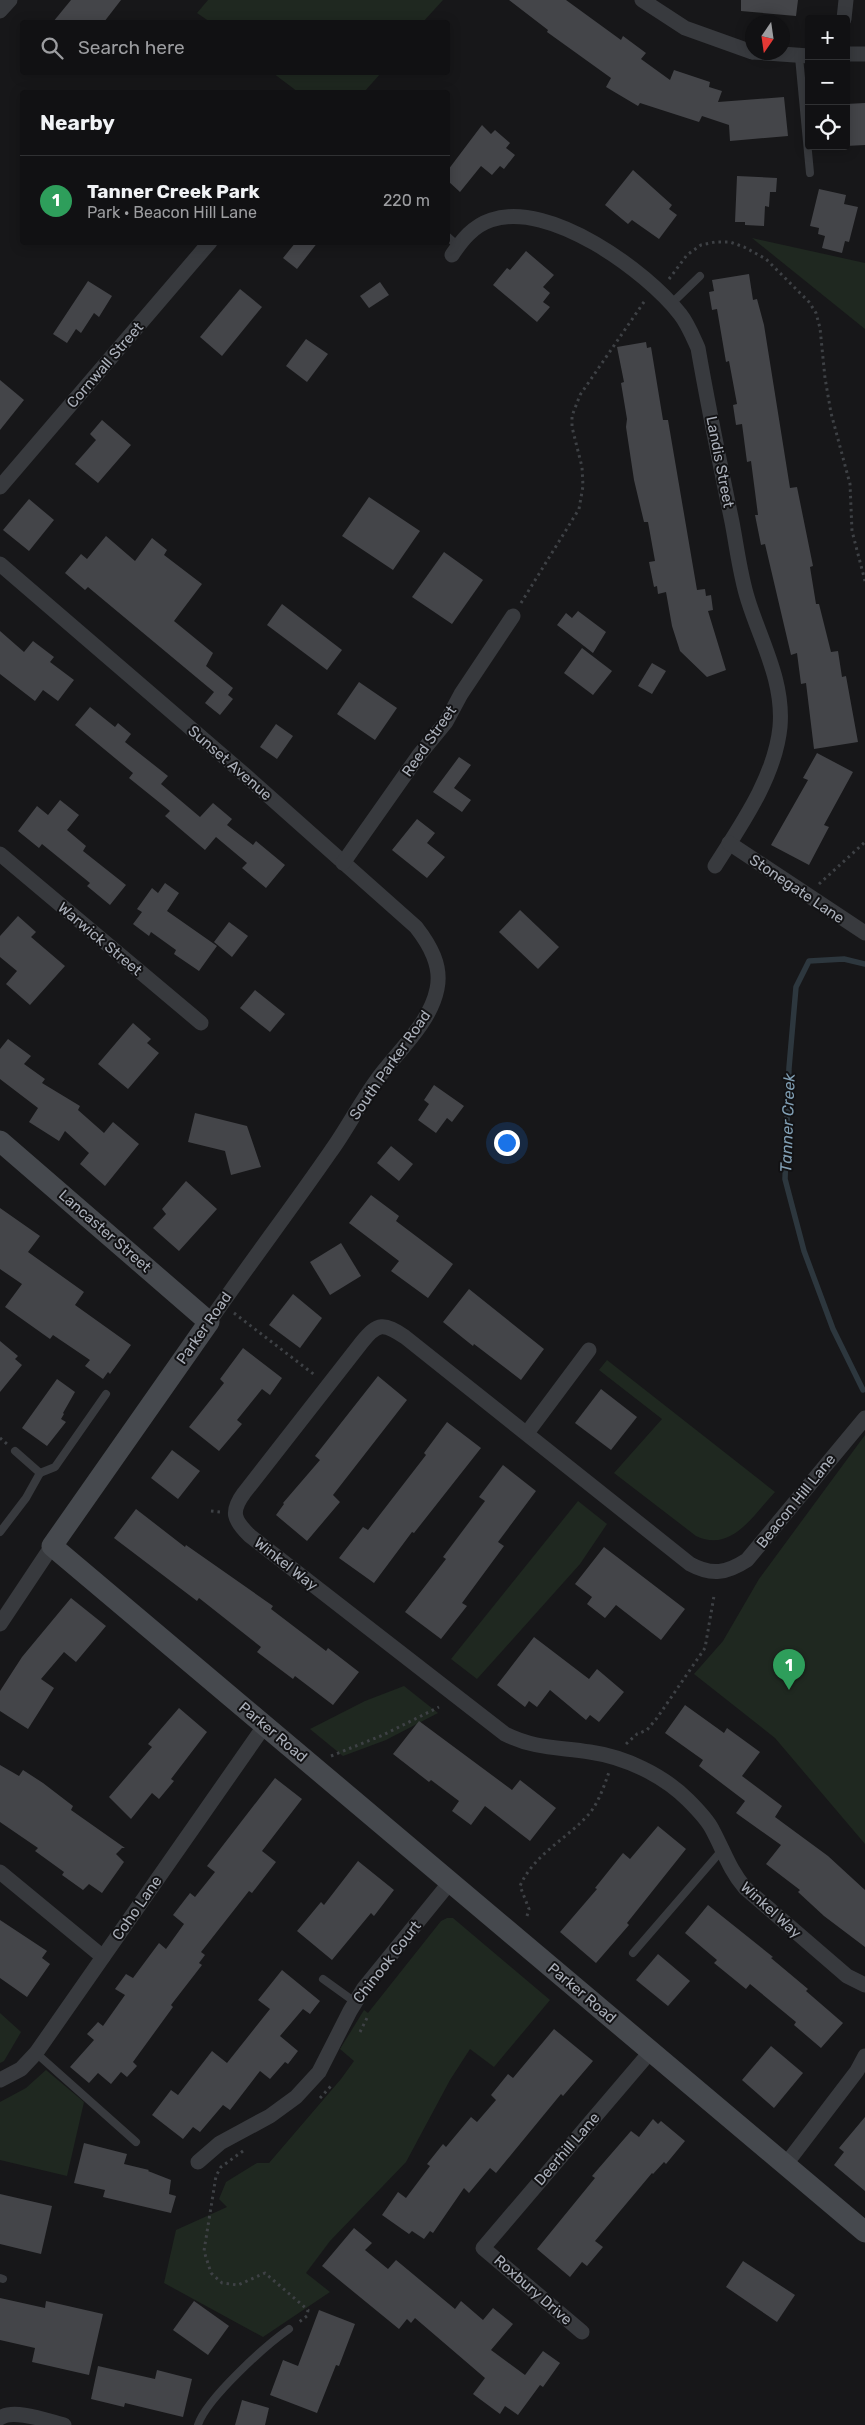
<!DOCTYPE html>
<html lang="en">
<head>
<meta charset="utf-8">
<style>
	:root { --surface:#111113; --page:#1e1f21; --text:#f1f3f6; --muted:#9c9da0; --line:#303133; --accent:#8c9099 }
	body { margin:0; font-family:Rubik,sans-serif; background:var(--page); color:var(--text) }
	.controls { position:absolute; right:15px; top:15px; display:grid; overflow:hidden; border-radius:5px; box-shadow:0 2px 12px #0003 }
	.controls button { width:45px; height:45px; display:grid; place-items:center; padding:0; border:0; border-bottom:1px solid var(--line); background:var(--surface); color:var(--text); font:25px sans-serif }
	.compass { position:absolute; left:745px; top:15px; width:45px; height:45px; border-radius:50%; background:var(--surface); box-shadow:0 2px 12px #0003; rotate:193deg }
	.you { position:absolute; left:506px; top:1142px; width:18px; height:18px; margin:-12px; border:4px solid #fff; border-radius:50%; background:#1a73e8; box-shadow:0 0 0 8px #1a73e833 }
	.badge { display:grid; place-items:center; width:32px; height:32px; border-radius:50%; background:var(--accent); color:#fff; font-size:16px; font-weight:700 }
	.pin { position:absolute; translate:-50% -41px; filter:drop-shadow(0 1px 2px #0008) }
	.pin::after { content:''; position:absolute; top:26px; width:18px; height:15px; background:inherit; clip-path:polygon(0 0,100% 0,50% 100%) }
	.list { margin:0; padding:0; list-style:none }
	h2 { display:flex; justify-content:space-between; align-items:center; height:65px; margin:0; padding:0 20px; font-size:21px }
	h2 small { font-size:16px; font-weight:400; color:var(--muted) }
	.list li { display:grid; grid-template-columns:32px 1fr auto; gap:15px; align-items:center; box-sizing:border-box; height:90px; padding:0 20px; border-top:1px solid var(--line) }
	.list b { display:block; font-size:19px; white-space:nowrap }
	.list p { margin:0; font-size:16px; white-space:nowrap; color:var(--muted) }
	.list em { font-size:16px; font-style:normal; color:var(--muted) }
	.icon { flex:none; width:28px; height:28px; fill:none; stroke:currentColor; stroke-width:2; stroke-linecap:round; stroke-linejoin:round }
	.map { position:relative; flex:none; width:865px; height:2425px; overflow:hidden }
	.search { position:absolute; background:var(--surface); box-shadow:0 2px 12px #0003; left:20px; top:20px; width:430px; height:55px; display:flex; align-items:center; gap:12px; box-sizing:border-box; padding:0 18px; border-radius:5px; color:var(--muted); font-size:19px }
	.panel { position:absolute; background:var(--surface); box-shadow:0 2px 12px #0003; left:20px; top:90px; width:430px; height:155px; border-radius:5px }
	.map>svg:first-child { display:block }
</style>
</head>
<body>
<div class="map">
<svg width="865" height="2425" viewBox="0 0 865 2425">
	<rect width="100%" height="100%" fill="#171719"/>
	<!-- green -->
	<g fill="#1f2820">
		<polygon points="208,0 443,0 423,22 210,22 197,13"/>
		<polygon points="273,73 381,73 364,92 298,92"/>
		<polygon points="752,238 865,263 865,329"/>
		<path d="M607,1360L775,1492C753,1515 732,1553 696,1536L614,1473L662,1419L599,1370Z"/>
		<polygon points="865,1435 865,1844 775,1738 694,1674 723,1641 759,1579"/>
		<polygon points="578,1501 607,1524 580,1564 477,1679 451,1659"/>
		<polygon points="404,1686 438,1713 386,1740 343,1756 310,1729 365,1701"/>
		<polygon points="453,1918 550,2000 494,2067 470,2049 450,2080 406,2162 330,2241 306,2273 330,2292 263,2337 164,2283 176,2230 227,2207 219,2199 226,2182 257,2163 269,2163 341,2079 354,2061 340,2049 364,2010 368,2013 441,1921 447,1918"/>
		<polygon points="0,2013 21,2032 4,2061 0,2063"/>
		<polygon points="46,2070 84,2102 67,2176 0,2160 0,2102 26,2088"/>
	</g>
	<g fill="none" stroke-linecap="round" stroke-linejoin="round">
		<!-- stream -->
		<polyline stroke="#2d373e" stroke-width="5.5" points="863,1390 833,1329 804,1251 785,1179 789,1068 796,987 809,961 844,959 865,964"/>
	</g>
	<!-- building -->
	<g fill="#444549">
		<polygon points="71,0 121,0 104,22 53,22"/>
		<polygon points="509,0 566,0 621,40 623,36 646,53 641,59 670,80 674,70 710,82 709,87 722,91 718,102 784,97 788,136 730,141 729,125 702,116 699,122 640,103 638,106 606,87 611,78 547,32 548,30"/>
		<polygon points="741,0 798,0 796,16 741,11"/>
		<polygon points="865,103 865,145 846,146 846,104"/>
		<polygon points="482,125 491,134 495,130 510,143 506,148 515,155 504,169 500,166 492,175 481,166 460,192 448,181 448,170"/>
		<polygon points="633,170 672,205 669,209 677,215 659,239 632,220 628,224 605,205"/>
		<polygon points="737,176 777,178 776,192 770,192 769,207 765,206 764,226 745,225 745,222 735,222"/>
		<polygon points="819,189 846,195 844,204 858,207 849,242 845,241 842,253 822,248 825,236 818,234 819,228 810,226"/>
		<polygon points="296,242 318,242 297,269 283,258"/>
		<polygon points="526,251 554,275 543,287 550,293 543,302 550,307 537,322 493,285 507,268 510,270"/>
		<polygon points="749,274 753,300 757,299 764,325 790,488 797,487 813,566 810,567 816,604 819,604 831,652 838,651 842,677 846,676 858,742 814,749 806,683 801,684 797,653 791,655 765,544 761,545 755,515 758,515 751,461 747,462 742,424 736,425 733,405 737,404 729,361 726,362 717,309 712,310 709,292 714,291 712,280"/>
		<polygon points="88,281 112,296 99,317 94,313 81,333 76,329 67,343 53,334"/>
		<polygon points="380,282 389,295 369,308 360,296"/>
		<polygon points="240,289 262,307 222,356 200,337"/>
		<polygon points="306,339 328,354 307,382 286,366"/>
		<polygon points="646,342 647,348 651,347 663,420 668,420 697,590 705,589 706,596 711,595 713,610 708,611 726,670 707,677 680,651 672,626 666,592 658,594 657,586 654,587 649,562 655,561 648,522 644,522 634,480 626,427 627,419 621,383 624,382 617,347"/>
		<polygon points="0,380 24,400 0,430"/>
		<polygon points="102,420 131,445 98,483 75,464 96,440 90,434"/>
		<polygon points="369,497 420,531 393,570 342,536"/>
		<polygon points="29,499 54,520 29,551 3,530"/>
		<polygon points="106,536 135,561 152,538 167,550 164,555 202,584 174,621 213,653 206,666 233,688 228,695 233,699 220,715 205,703 214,692 88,587 85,590 65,573 81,554 87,559"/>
		<polygon points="444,552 483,580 452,624 412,597"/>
		<polygon points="282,604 342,650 327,670 267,625"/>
		<polygon points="578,611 606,632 593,653 557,625 566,613 572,618"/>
		<polygon points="0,631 24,652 33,641 54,657 50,662 74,680 58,701 43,690 35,701 0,674"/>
		<polygon points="582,648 612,671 593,695 564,673"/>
		<polygon points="652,663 666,671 652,694 638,686"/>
		<polygon points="359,682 397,708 375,740 337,714"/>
		<polygon points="90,707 115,727 118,723 131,734 125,742 168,776 161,784 200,817 213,803 232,819 227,825 253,845 256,841 285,865 266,888 242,868 247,863 216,837 205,850 165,816 170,811 129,778 133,773 75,725"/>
		<polygon points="276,724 293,736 277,759 260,747"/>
		<polygon points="817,753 853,772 824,825 829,827 809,865 771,845 808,780 803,778"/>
		<polygon points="459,757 471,765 454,788 471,800 462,812 433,792"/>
		<polygon points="60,800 79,815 67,830 86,846 83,851 126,885 110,905 87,886 90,883 42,844 39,848 18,831 37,806 48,815"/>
		<polygon points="417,819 435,833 427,843 445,857 427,878 392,850"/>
		<polygon points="165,883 179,893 167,911 217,946 199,971 174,954 176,950 151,932 149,936 133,924 142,912 137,909 152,888 158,893"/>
		<polygon points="520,910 559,947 538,969 499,932"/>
		<polygon points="18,916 36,932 31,937 65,966 30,1005 6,984 17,971 0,957 0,936"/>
		<polygon points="229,922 248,936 232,957 214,942"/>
		<polygon points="255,990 285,1014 270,1032 240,1008"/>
		<polygon points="133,1023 151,1039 147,1043 159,1053 128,1089 98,1064"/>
		<polygon points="8,1039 31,1056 24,1064 45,1079 42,1083 80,1106 78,1110 104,1133 113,1122 139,1144 105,1186 80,1164 89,1153 65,1131 59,1141 29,1122 38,1108 0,1079 0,1049"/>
		<polygon points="434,1085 464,1106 452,1122 447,1118 436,1133 418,1120 429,1104 424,1100"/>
		<polygon points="195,1113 247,1126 261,1167 231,1175 225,1151 188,1142"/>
		<polygon points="391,1146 413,1164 399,1181 377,1163"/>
		<polygon points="186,1181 217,1209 179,1251 153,1228 166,1214 162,1209"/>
		<polygon points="371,1195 399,1216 396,1221 453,1264 428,1298 391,1271 399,1261 349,1223"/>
		<polygon points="0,1208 40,1236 28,1252 84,1292 75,1305 131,1345 110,1374 108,1372 103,1379 85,1366 90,1360 53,1335 50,1339 5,1307 22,1284 0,1269"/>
		<polygon points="341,1243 361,1276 330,1295 310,1262"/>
		<polygon points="469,1289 544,1349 521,1380 474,1344 473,1346 443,1322"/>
		<polygon points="293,1294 322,1318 300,1348 269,1325"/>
		<polygon points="0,1341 18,1356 15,1359 22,1365 0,1392"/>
		<polygon points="243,1348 282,1378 270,1395 262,1389 237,1420 242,1424 219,1451 189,1427 224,1383 220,1379"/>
		<polygon points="378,1376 407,1400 333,1495 340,1502 307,1541 276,1515 284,1504 283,1503 320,1460 315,1456"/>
		<polygon points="57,1379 75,1392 63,1413 64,1414 61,1419 66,1422 47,1446 22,1428"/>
		<polygon points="601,1389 637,1417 611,1450 575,1423"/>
		<polygon points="447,1422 481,1448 414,1533 412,1532 374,1583 339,1558 363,1527 368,1530 426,1455 424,1453"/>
		<polygon points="172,1450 200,1471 178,1499 151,1478"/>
		<polygon points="503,1465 536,1491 498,1542 504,1546 462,1603 467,1606 441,1639 405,1612 446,1559 443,1557 485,1501 479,1497"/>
		<polygon points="136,1509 185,1547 186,1545 273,1606 271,1609 326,1651 328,1648 359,1672 333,1705 295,1676 293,1679 257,1652 261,1647 199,1598 197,1601 114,1538"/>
		<polygon points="604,1547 685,1609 661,1640 616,1605 605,1618 587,1604 592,1597 575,1584"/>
		<polygon points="71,1598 106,1626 76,1662 64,1652 41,1679 54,1688 28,1729 0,1711 0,1691 22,1657"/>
		<polygon points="534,1637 589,1679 597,1669 624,1692 599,1722 590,1715 586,1720 550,1690 537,1707 529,1701 525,1707 497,1685"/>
		<polygon points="685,1705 724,1733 727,1728 760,1752 742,1776 782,1806 775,1817 828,1856 865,1890 865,1947 824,1916 798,1892 800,1890 766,1864 781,1845 736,1813 745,1801 699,1766 703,1760 665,1733"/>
		<polygon points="179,1708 207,1732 171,1779 174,1781 159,1799 152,1793 131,1819 109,1797 152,1747 148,1744"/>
		<polygon points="419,1721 512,1790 520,1780 556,1808 530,1841 485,1806 471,1825 452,1811 459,1801 431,1780 429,1782 393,1754"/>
		<polygon points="0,1765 19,1776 23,1770 43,1783 73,1806 71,1810 125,1848 122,1848 116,1854 124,1862 102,1893 89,1884 83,1890 62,1875 64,1872 35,1851 38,1848 0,1822"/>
		<polygon points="275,1778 302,1799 262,1851 276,1862 252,1893 249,1891 201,1952 205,1955 199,1963 202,1965 171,2005 173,2007 133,2062 137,2066 127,2077 121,2072 111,2084 98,2073 89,2083 70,2067 94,2040 87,2034 98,2022 103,2026 125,1995 115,1989 126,1974 133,1978 159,1943 166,1949 184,1924 173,1915 190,1893 195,1897 215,1872 207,1866"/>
		<polygon points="658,1826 686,1849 627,1923 629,1925 596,1963 560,1932 597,1889 595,1888 623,1853 630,1859"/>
		<polygon points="358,1861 394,1890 374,1916 371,1913 332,1960 297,1931 321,1902 324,1905"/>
		<polygon points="708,1905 773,1957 771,1958 808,1989 806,1991 843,2023 821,2048 794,2025 796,2022 750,1984 746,1989 714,1963 717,1960 685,1933"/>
		<polygon points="0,1920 47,1951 42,1958 50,1964 27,1997 0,1978"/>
		<polygon points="658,1954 690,1981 668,2006 636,1980"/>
		<polygon points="282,1970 320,2001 310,2014 303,2009 280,2036 298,2051 288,2064 285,2062 270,2079 260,2071 230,2110 223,2105 200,2132 193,2127 183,2139 152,2115 171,2090 178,2095 212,2051 227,2063 270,2009 258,2000"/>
		<polygon points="554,2029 593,2061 563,2096 561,2094 496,2173 490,2168 469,2193 464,2188 433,2233 430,2231 424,2239 412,2231 409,2234 382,2215 398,2192 406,2198 430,2166 427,2164 443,2144 446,2147 471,2117 477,2122 496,2100 491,2095 508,2074 513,2078"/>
		<polygon points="771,2046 803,2073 774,2108 742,2080"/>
		<polygon points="865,2117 865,2191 834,2165 844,2152 839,2148"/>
		<polygon points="653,2119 658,2124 661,2121 685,2141 666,2164 664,2162 653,2174 652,2173 595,2241 603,2247 587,2266 582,2262 570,2277 537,2249 595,2178 592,2176 631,2131 639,2137"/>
		<polygon points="84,2143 127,2154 124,2164 149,2170 148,2171 171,2180 169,2194 176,2196 171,2213 103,2197 105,2190 74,2183"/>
		<polygon points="0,2194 52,2206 41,2254 0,2244"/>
		<polygon points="354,2228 372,2243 365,2250 388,2269 396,2260 455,2309 461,2301 483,2320 493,2308 513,2324 491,2350 525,2375 543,2351 560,2363 543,2387 540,2385 518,2415 505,2406 500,2414 473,2394 485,2378 415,2318 411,2323 407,2319 399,2329 322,2266"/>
		<polygon points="743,2261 795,2295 777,2322 726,2287"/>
		<polygon points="0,2298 45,2308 46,2301 103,2314 89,2375 32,2362 35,2348 0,2340"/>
		<polygon points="194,2301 229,2326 208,2355 173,2330"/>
		<polygon points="319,2310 355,2324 339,2366 336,2365 317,2413 270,2395 283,2360 298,2366"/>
		<polygon points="98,2366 155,2379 157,2370 192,2379 183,2417 125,2403 124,2407 91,2399"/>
		<polygon points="242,2400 269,2408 265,2425 235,2425"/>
	</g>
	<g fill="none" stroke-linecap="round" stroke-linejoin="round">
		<!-- path -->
		<g stroke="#3e4145" stroke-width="3" stroke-dasharray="2.5 4" stroke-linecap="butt">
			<polyline points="669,279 687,255 701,245 715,242 730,242 744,247 766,259 809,302 816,313 820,328 825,378 831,413 850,484 852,531 865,581"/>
			<polyline points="521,603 579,509 583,486 582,467 572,427 572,416 580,395 646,299"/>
			<polyline points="819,884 865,842"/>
			<polyline points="234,1313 316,1376"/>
			<polyline points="0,1438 7,1444"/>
			<polyline points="211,1511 220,1512"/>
			<polyline points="626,1744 637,1734 647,1730 657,1718 705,1648 714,1596"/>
			<polyline points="331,1756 383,1735 439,1707"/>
			<path d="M527,1916L529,1909L520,1886C534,1854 567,1839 589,1814C599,1802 604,1786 609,1772"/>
			<polyline points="360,2032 368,2016"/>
			<polyline points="320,2098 331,2086"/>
			<polyline points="243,2151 221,2167 216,2176 204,2251 211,2273 222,2283 238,2285 265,2273 308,2310 307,2316 299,2322"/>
		</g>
		<!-- lane -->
		<g stroke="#383a3e" stroke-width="8">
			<polyline points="799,57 810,173"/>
			<polyline points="448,237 458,246"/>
			<polyline points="671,304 700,276"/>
			<polyline points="40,1473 55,1467 106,1394"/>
			<polyline points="0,1532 26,1498 40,1473 15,1451"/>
			<polyline points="633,1953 722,1850"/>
			<polyline points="323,1979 355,2002"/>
			<polyline points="36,2053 136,2142"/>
			<polyline points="0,2278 3,2279"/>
			<path d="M198,2425C206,2399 266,2345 289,2329"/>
		</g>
		<!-- street -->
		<g stroke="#383a3e" stroke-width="15">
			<polyline points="642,0 685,28 752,52"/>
			<polyline points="0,11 10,0"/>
			<polyline points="844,19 846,0"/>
			<polyline points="753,52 809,56"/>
			<polyline points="846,54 865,54"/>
			<path d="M452,255C462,240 473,226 491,220C550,200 646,271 680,314C688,324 693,337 698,348C708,406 720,464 732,522C737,548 740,575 748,600C761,642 784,681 780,727C775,777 741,825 715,866"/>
			<polyline points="0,487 210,242"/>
			<path d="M0,564L245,775L416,927C430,945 442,966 437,989C430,1024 396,1053 376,1081C360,1103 347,1129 331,1151C291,1209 249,1264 209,1322"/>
			<polyline points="729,843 865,933"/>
			<polyline points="0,854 201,1023"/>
			<polyline points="343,863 419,755 446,722 461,694 513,616"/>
			<path d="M865,1418L747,1560C727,1573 712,1576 690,1564L405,1337C384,1323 378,1322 362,1342L244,1493C230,1512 234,1520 249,1535L505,1734C535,1749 559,1747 590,1752C625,1757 663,1775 688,1800C696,1808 707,1819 712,1829C724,1851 729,1869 745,1888L847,1976L865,1985"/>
			<polyline points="527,1433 589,1350"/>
			<polyline points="0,1624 52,1546"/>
			<polyline points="0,1872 103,1957"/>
			<polyline points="0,2080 21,2069 36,2053 265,1725"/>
			<polyline points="198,2162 220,2143 270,2116 296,2097 319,2072 350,2011 364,1988 451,1881"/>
			<polyline points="786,2164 857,2071 865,2056"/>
			<polyline points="582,2332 483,2248 651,2051"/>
			<path d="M0,2418C13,2408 48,2421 64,2425"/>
		</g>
		<!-- secondary -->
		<polyline stroke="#46494e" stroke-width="21" points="0,1141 209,1322 52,1546 865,2232"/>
	</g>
	<g text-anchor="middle" stroke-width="4" stroke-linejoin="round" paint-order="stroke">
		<!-- street labels -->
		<g font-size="15" fill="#aaafb9" stroke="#121214">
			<text transform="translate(105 365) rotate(-49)" y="5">Cornwall Street</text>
			<text transform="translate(720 462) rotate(79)" y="5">Landis Street</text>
			<text transform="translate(429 741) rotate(-55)" y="5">Reed Street</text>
			<text transform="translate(230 763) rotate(41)" y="5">Sunset Avenue</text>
			<text transform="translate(797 889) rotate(34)" y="5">Stonegate Lane</text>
			<text transform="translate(100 939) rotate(40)" y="5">Warwick Street</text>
			<text transform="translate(390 1065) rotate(-55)" y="5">South Parker Road</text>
			<text transform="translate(105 1231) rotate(41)" y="5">Lancaster Street</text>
			<text transform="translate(204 1328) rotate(-55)" y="5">Parker Road</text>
			<text transform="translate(796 1501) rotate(-51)" y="5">Beacon Hill Lane</text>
			<text transform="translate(286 1564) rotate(38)" y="5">Winkel Way</text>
			<text transform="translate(273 1732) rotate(40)" y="5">Parker Road</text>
			<text transform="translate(137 1908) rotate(-55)" y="5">Coho Lane</text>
			<text transform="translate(771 1910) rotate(42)" y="5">Winkel Way</text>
			<text transform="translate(387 1962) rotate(-52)" y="5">Chinook Court</text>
			<text transform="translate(582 1993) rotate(40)" y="5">Parker Road</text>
			<text transform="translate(567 2149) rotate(-49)" y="5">Deerhill Lane</text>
			<text transform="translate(533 2290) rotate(41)" y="5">Roxbury Drive</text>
		</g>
		<!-- water labels -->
		<g font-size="16" font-style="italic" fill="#819fb4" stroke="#121214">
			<text transform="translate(787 1123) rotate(-88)" y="6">Tanner Creek</text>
		</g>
	</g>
</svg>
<div class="controls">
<button>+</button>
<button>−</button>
<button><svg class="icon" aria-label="locate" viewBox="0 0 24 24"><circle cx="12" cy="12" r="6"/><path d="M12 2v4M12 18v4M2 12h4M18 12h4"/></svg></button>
</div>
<svg class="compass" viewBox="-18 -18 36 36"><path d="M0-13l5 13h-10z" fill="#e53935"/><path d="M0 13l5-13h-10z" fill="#9c9da0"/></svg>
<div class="you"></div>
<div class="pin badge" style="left:789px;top:1690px;background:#2e9e5b">1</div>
<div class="search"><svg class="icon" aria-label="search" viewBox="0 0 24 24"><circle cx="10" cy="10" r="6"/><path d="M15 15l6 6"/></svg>Search here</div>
<section class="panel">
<h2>Nearby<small></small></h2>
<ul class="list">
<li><span class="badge" style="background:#2e9e5b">1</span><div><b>Tanner Creek Park</b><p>Park · Beacon Hill Lane</p></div><em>220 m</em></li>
</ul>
</section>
</div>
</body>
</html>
